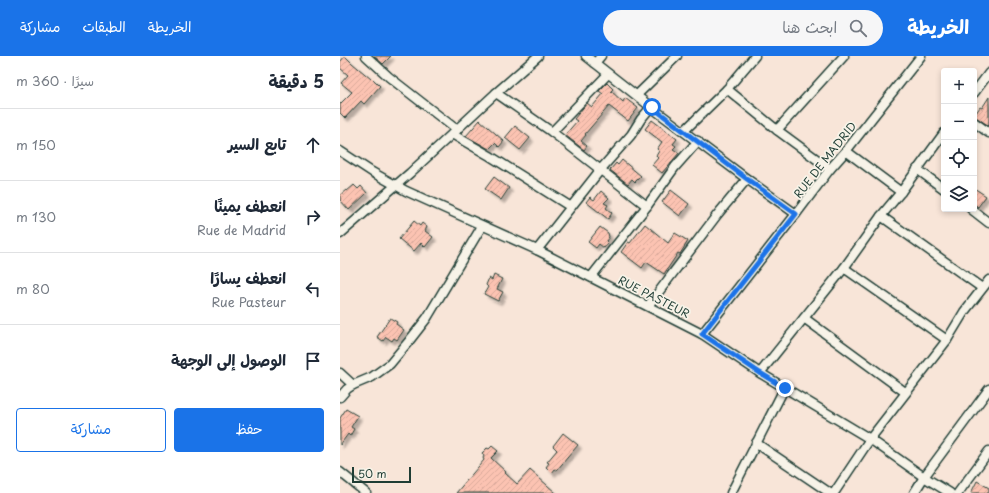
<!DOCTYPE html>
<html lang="ar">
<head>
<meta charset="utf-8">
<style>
	:root { --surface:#fff; --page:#f6f6f7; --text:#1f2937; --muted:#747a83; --line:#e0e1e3; --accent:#1a73e8 }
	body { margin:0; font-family:"Playpen Sans","Playpen Sans Arabic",sans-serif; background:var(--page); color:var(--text); direction:rtl }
	.controls { position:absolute; right:12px; top:12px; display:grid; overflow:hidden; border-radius:4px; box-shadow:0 2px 6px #0003 }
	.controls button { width:36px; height:36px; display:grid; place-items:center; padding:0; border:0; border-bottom:1px solid var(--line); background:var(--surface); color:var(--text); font:20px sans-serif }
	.scale { position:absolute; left:12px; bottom:10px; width:59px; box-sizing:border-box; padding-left:4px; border:2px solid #1f3d34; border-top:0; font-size:11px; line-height:14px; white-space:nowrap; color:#1f3d34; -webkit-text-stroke:3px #f7f3e8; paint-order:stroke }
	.stop { position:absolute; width:12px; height:12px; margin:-9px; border:3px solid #1a73e8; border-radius:50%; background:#fff }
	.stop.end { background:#1a73e8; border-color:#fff; box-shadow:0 1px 4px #0008 }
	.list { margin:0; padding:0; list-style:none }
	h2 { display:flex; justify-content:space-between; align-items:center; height:52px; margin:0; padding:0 16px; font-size:17px }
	h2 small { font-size:13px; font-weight:400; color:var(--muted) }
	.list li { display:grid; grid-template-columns:26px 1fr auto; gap:12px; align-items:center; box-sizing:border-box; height:72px; padding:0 16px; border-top:1px solid var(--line) }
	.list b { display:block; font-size:15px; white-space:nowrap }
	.list p { margin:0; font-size:13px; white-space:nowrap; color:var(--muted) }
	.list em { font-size:13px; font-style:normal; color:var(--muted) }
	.actions { display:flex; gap:8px; padding:12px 16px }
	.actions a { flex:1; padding:9px 0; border:1px solid var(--accent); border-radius:4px; text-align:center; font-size:14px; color:var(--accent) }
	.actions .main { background:var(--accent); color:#fff }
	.icon { flex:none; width:22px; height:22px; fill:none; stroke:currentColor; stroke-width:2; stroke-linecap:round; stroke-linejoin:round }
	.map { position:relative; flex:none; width:649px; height:437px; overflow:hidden; direction:ltr }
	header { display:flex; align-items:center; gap:24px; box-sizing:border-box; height:56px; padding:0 20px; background:var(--accent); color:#fff }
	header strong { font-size:19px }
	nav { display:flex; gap:22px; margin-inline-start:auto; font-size:14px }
	.search { width:280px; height:36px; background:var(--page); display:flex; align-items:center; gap:10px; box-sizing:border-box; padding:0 14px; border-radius:22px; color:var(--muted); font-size:15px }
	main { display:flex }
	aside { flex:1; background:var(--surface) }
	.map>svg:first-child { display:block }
</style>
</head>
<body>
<header>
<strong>الخريطة</strong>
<div class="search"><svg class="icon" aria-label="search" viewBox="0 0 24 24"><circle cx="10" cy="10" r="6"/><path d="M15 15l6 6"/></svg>ابحث هنا</div>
<nav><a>الخريطة</a><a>الطبقات</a><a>مشاركة</a></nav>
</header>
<main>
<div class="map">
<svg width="649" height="437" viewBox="0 0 649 437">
	<defs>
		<pattern id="building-hatch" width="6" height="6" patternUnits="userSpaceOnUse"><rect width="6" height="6" fill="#fcc3b2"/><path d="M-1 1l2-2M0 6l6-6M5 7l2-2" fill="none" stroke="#d8a89a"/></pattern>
		<filter id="shadow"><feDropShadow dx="3.5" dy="3.5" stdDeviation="1" flood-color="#0004"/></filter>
	</defs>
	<rect width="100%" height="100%" fill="#f8e5d8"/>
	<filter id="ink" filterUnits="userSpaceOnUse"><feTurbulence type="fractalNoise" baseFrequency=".025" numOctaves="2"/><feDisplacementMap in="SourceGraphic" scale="8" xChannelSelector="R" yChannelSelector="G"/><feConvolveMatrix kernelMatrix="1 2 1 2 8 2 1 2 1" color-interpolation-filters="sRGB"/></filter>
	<g filter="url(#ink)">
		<!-- building -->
		<g fill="url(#building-hatch)" stroke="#1f3d34" filter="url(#shadow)">
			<polygon points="5,0 12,7 31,23 32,22 40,30 24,48 21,45 5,62 0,57 0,48 12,36 1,27 8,19 0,12 0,6"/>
			<polygon points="34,0 51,0 43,8"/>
			<polygon points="267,27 273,33 271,35 283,46 285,42 298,52 288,65 269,50 245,78 246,79 241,85 247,90 244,94 225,79 237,65 234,63 247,47 252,51 263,38 259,35"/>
			<polygon points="649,41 649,70 634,60 640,51 642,52"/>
			<polygon points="140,64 164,85 159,91 155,87 149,93 126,80"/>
			<polygon points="312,64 337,83 333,88 336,90 333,93 339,97 322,117 312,109 318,102 316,100 319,95 317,93 322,86 305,73"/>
			<polygon points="175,70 190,82 180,94 165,82"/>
			<polygon points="282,104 301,120 295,126 292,123 288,128 270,114 276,107 278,109"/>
			<polygon points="154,121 169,132 161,144 145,133"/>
			<polygon points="14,129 18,133 21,130 27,137 9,154 0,144 0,139 6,134 7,135"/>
			<polygon points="634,132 646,140 638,151 634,148"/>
			<polygon points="331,134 349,148 340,160 322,146"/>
			<polygon points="261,135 269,142 264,147 268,149 266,152 272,157 268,163 246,146 250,141 254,144"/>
			<polygon points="74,165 80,170 82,167 87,171 85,175 93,181 85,191 81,187 74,195 59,183"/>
			<polygon points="305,168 328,187 335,177 348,185 340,198 338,197 324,218 306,206 302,212 281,196 288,186 290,187"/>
			<polygon points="260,171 268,177 269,181 266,185 268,187 264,192 259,188 256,192 248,186"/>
			<polygon points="154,219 162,223 157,233 163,236 158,245 144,238 148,231 146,229 149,222 152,224"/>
			<polygon points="50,262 57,266 56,268 64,274 57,284 54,282 52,285 46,281 43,285 37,281"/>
			<polygon points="6,353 18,360 11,371 14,373 10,380 8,378 0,389 0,362"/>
			<polygon points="223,377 238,389 217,414 215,413 212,417 206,411 209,407 207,406 217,394 213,390"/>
			<polygon points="152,390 158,395 151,402 166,416 165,417 177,428 190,414 216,437 116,437 144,404 143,402 144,400 142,397 147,392 149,393"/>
			<polygon points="637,425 649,432 649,437 631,437"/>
		</g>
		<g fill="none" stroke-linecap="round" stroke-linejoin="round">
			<defs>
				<g id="minor">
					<polyline points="26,0 49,21 117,74"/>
					<polyline points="246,0 311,51 407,123 456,158"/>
					<polyline points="255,7 261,0"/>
					<polyline points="387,33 437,74 490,113"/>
					<polyline points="156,37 212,76 307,150"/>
					<polyline points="634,37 649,17"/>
					<polyline points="297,39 337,0"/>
					<polyline points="634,66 649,77"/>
					<polyline points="437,74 504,0"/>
					<polyline points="344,75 387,33 415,0"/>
					<polyline points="212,76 268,18"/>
					<polyline points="112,78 150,100 231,151"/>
					<polyline points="0,95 32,116 66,135 197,194 362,278 420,317 530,383 584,421 610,437"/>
					<polyline points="506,95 561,136"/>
					<polyline points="577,113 604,133"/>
					<polyline points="631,153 649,167"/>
					<polyline points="541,160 642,232"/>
					<polyline points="0,178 70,117 156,37 198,0"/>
					<polyline points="197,194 261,113 291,79 301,63 311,51"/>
					<polyline points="504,212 607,284"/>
					<polyline points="251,221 307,150 335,111 358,85"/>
					<polyline points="308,250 377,159 407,123"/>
					<polyline points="464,262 565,336"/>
					<polyline points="362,278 456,158 490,113 506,95 581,0"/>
					<polyline points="0,317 13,329"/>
					<polyline points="420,317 504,212 541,160 561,136 604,77"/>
					<polyline points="0,341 7,333 13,329 32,321 50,308 69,285 87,262 142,170"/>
					<polyline points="416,387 490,437"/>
					<polyline points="0,416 26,437"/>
					<polyline points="391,437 445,331"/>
					<polyline points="494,437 530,383 607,284 624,256 649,224"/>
					<polyline points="574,437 584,421 649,333"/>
					<polyline points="618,437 649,395"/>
				</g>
			</defs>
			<!-- minor casing -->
			<use href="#minor" stroke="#1f3d34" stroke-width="11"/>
			<!-- minor -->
			<use href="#minor" stroke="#f7f3e8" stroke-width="8"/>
		</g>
	</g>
	<g fill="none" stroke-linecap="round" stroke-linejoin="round" filter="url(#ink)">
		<!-- route -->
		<polyline stroke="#1a73e8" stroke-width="5" points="312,51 407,123 456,158 362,278 420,317 445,332"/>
	</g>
	<g text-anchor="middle" stroke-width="3.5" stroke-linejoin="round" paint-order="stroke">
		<!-- street labels -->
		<g font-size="11" fill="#1f3d34" stroke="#f7f3e8">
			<text transform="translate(485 104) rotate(-52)" y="4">RUE DE MADRID</text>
			<text transform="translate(314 241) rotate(27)" y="4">RUE PASTEUR</text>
		</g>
	</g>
</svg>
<div class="controls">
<button>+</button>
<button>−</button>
<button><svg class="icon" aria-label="locate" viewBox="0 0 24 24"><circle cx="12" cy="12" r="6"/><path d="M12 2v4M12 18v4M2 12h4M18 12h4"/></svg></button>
<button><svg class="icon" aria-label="layers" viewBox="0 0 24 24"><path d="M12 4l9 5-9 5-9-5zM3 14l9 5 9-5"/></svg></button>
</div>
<div class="scale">50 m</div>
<div class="stop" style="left:312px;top:51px"></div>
<div class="stop end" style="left:445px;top:332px"></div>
</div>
<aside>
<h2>5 دقيقة<small>سيرًا · 360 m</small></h2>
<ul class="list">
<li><svg class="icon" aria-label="ahead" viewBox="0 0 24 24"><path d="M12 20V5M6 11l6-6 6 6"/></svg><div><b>تابع السير</b></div><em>150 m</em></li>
<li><svg class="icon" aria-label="right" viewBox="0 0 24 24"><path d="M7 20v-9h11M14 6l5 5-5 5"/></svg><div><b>انعطف يمينًا</b><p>Rue de Madrid</p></div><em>130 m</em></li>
<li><svg class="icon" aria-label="left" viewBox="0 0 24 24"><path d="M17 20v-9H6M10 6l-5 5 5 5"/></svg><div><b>انعطف يسارًا</b><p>Rue Pasteur</p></div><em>80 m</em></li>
<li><svg class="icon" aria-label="arrive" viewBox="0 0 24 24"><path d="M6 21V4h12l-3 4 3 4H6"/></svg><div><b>الوصول إلى الوجهة</b></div></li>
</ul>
<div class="actions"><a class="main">حفظ</a><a>مشاركة</a></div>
</aside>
</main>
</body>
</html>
